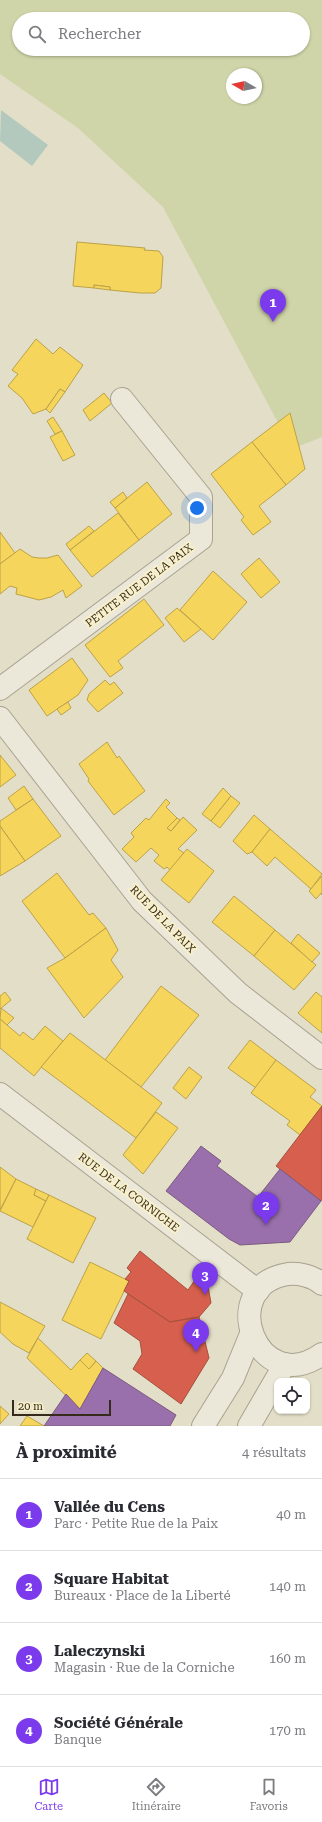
<!DOCTYPE html>
<html lang="fr">
<head>
<meta charset="utf-8">
<style>
	:root { --surface:#fff; --page:#f2f2f3; --text:#2b2b33; --muted:#7c7c81; --line:#e1e1e2; --accent:#7c3aed }
	body { margin:0; font-family:"Roboto Serif",serif; background:var(--page); color:var(--text) }
	.controls { position:absolute; right:12px; bottom:12px; display:grid; overflow:hidden; border-radius:8px; box-shadow:0 1px 3px #0004 }
	.controls button { width:36px; height:36px; display:grid; place-items:center; padding:0; border:0; border-bottom:1px solid var(--line); background:var(--surface); color:var(--text); font:20px sans-serif }
	.compass { position:absolute; left:226px; top:68px; width:36px; height:36px; border-radius:50%; background:var(--surface); box-shadow:0 1px 3px #0004; rotate:279deg }
	.scale { position:absolute; left:12px; bottom:10px; width:99px; box-sizing:border-box; padding-left:4px; border:2px solid #362a1a; border-top:0; font-size:11px; line-height:14px; white-space:nowrap; color:#362a1a; -webkit-text-stroke:3px #f7f0ca; paint-order:stroke }
	.you { position:absolute; left:197px; top:508px; width:14px; height:14px; margin:-10px; border:3px solid #fff; border-radius:50%; background:#1a73e8; box-shadow:0 0 0 6px #1a73e833 }
	.badge { display:grid; place-items:center; width:26px; height:26px; border-radius:50%; background:var(--accent); color:#fff; font-size:13px; font-weight:700 }
	.pin { position:absolute; translate:-50% -33px; filter:drop-shadow(0 1px 2px #0008) }
	.pin::after { content:''; position:absolute; top:21px; width:14px; height:12px; background:inherit; clip-path:polygon(0 0,100% 0,50% 100%) }
	.list { margin:0; padding:0; list-style:none }
	h2 { display:flex; justify-content:space-between; align-items:center; height:52px; margin:0; padding:0 16px; font-size:17px }
	h2 small { font-size:13px; font-weight:400; color:var(--muted) }
	.list li { display:grid; grid-template-columns:26px 1fr auto; gap:12px; align-items:center; box-sizing:border-box; height:72px; padding:0 16px; border-top:1px solid var(--line) }
	.list b { display:block; font-size:15px; white-space:nowrap }
	.list p { margin:0; font-size:13px; white-space:nowrap; color:var(--muted) }
	.list em { font-size:13px; font-style:normal; color:var(--muted) }
	.icon { flex:none; width:22px; height:22px; fill:none; stroke:currentColor; stroke-width:2; stroke-linecap:round; stroke-linejoin:round }
	.map { position:relative; flex:none; width:322px; height:1426px; overflow:hidden }
	.search { position:absolute; background:var(--surface); box-shadow:0 1px 3px #0004; left:12px; right:12px; top:12px; height:44px; display:flex; align-items:center; gap:10px; box-sizing:border-box; padding:0 14px; border-radius:22px; color:var(--muted); font-size:15px }
	.sheet { height:340px; background:var(--surface) }
	nav { display:flex; justify-content:space-around; align-items:center; box-sizing:border-box; height:56px; border-top:1px solid var(--line); background:var(--surface); font-size:11px; color:var(--muted) }
	nav a { display:grid; justify-items:center; gap:2px }
	nav .on { color:var(--accent) }
	.map>svg:first-child { display:block }
</style>
</head>
<body>
<div class="map">
<svg width="322" height="1426" viewBox="0 0 322 1426">
	<rect width="100%" height="100%" fill="#e3dec7"/>
	<!-- green -->
	<path fill="#cfd5a8" fill-rule="evenodd" d="M0,0H322V437L292,449L163,207L78,128L0,74ZM19,19H303V49H19ZM232,74H256V98H232Z"/>
	<!-- water -->
	<polygon fill="#b3c9be" points="1,110 48,145 32,166 0,141"/>
	<!-- homes -->
	<g fill="#f6d55c" stroke="#bca248">
		<polygon points="77,242 145,248 144,250 159,251 163,257 161,288 155,293 140,293 110,290 110,287 94,285 94,288 73,286"/>
		<polygon points="94,285 110,287 110,290 94,288"/>
		<polygon points="36,339 53,354 60,347 83,365 65,392 60,389 46,409 33,414 22,398 8,386 18,374 12,370"/>
		<polygon points="60,389 65,392 50,413 46,409"/>
		<polygon points="104,393 112,403 90,421 83,410"/>
		<polygon points="290,413 305,469 286,485 252,442"/>
		<polygon points="53,417 62,431 55,434 47,421"/>
		<polygon points="62,431 75,455 63,461 50,437"/>
		<polygon points="252,442 286,485 259,506 271,522 253,535 241,520 244,517 211,474"/>
		<polygon points="147,482 172,514 139,540 115,508"/>
		<polygon points="123,492 127,498 115,508 110,502"/>
		<polygon points="118,513 139,540 92,577 70,550"/>
		<polygon points="89,526 94,531 70,550 66,544"/>
		<polygon points="0,532 15,553 0,564"/>
		<polygon points="20,549 32,557 39,558 47,558 58,555 82,586 66,598 63,590 51,597 39,600 16,594 17,588 10,586 0,594 0,564"/>
		<polygon points="259,558 280,582 261,598 241,574"/>
		<polygon points="213,571 247,602 213,640 180,610"/>
		<polygon points="144,599 164,625 118,661 123,668 110,677 85,645"/>
		<polygon points="177,608 201,629 184,642 165,618"/>
		<polygon points="72,658 88,680 78,695 47,716 29,690"/>
		<polygon points="105,680 110,685 114,682 123,693 98,712 87,700 89,694"/>
		<polygon points="68,702 71,708 61,715 57,709"/>
		<polygon points="107,742 117,758 119,756 145,791 114,815 88,781 89,779 79,764"/>
		<polygon points="0,755 16,775 0,787"/>
		<polygon points="24,786 33,799 16,810 8,798"/>
		<polygon points="223,788 231,796 211,821 202,814"/>
		<polygon points="231,796 240,803 220,828 211,821"/>
		<polygon points="33,799 61,836 25,861 0,826 0,821"/>
		<polygon points="166,799 170,803 166,807 177,818 167,828 171,831 183,817 197,830 178,849 184,853 170,870 167,867 164,869 154,861 159,855 151,848 136,862 122,849 134,837 131,833 146,818 149,820"/>
		<polygon points="254,815 270,829 252,852 247,854 233,841"/>
		<polygon points="177,818 180,820 171,831 167,828"/>
		<polygon points="0,826 25,861 0,876"/>
		<polygon points="270,829 322,874 311,889 275,857 267,866 252,852"/>
		<polygon points="187,849 214,871 189,903 161,880"/>
		<polygon points="57,873 89,915 93,913 106,928 65,958 22,901"/>
		<polygon points="322,876 322,895 321,893 316,899 309,891"/>
		<polygon points="234,896 275,930 254,956 212,922"/>
		<polygon points="106,928 118,950 111,960 123,977 84,1018 47,968 65,958"/>
		<polygon points="275,930 316,965 294,990 254,956"/>
		<polygon points="298,934 320,953 312,962 291,943"/>
		<polygon points="161,986 199,1015 141,1087 105,1060"/>
		<polygon points="5,992 11,1000 0,1009 0,996"/>
		<polygon points="316,992 322,997 322,1033 298,1013"/>
		<polygon points="1,1008 14,1018 7,1025 0,1019"/>
		<polygon points="0,1019 20,1036 23,1032 33,1040 45,1026 63,1041 34,1076 0,1048"/>
		<polygon points="70,1033 162,1103 136,1138 41,1067"/>
		<polygon points="250,1040 276,1060 256,1088 228,1068"/>
		<polygon points="276,1060 316,1090 310,1097 322,1106 300,1135 287,1125 290,1121 251,1093"/>
		<polygon points="189,1067 202,1077 186,1099 173,1088"/>
		<polygon points="156,1112 178,1128 143,1174 123,1155"/>
		<polygon points="0,1167 16,1179 0,1210"/>
		<polygon points="16,1179 36,1189 34,1195 46,1201 33,1227 0,1211"/>
		<polygon points="36,1189 49,1195 46,1201 34,1195"/>
		<polygon points="49,1195 96,1218 73,1263 27,1239"/>
		<polygon points="90,1262 129,1281 101,1339 62,1320"/>
		<polygon points="0,1302 45,1326 29,1353 13,1344 0,1332"/>
		<polygon points="38,1338 71,1370 80,1360 89,1369 96,1361 103,1368 80,1409 27,1358"/>
		<polygon points="87,1353 96,1361 89,1369 80,1360"/>
		<polygon points="0,1406 9,1414 0,1424"/>
		<polygon points="27,1416 44,1426 20,1426"/>
	</g>
	<!-- shops -->
	<g fill="#d6604d" stroke="#a6503e">
		<polygon points="322,1106 322,1199 321,1201 276,1166"/>
		<polygon points="140,1251 188,1290 197,1277 208,1286 211,1303 199,1317 170,1322 124,1291 129,1281 125,1279 131,1272 127,1268"/>
		<polygon points="128,1294 170,1322 199,1317 209,1358 181,1404 133,1369 142,1354 140,1341 114,1323"/>
	</g>
	<!-- offices -->
	<g fill="#9970ab" stroke="#7b5b80">
		<polygon points="201,1146 221,1161 217,1166 258,1197 280,1169 321,1201 290,1242 240,1245 229,1239 166,1191"/>
		<polygon points="103,1368 176,1415 170,1426 44,1426 66,1394 80,1409"/>
	</g>
	<g fill="none" stroke-linecap="round" stroke-linejoin="round">
		<defs>
			<g id="minor">
				<polyline points="0,689 201,539 201,497 122,399"/>
				<polyline points="0,718 142,901 238,993 322,1058"/>
				<polyline points="0,1094 258,1291"/>
			</g>
			<g id="tertiary">
				<path d="M322,1284C313,1276 299,1273 288,1274C214,1286 258,1400 322,1354"/>
				<polyline points="203,1426 233,1378 251,1334"/>
				<polyline points="249,1426 285,1364"/>
			</g>
		</defs>
		<!-- minor casing -->
		<use href="#minor" stroke="#a8a291" stroke-width="24"/>
		<!-- tertiary casing -->
		<use href="#tertiary" stroke="#a8a291" stroke-width="24"/>
		<!-- minor -->
		<use href="#minor" stroke="#ebe7d9" stroke-width="22"/>
		<!-- tertiary -->
		<use href="#tertiary" stroke="#ebe7d9" stroke-width="22"/>
	</g>
	<g text-anchor="middle" stroke-width="4" stroke-linejoin="round" paint-order="stroke">
		<!-- street labels -->
		<g font-size="11" fill="#362a1a" stroke="#f7f0ca">
			<text transform="translate(139 585) rotate(-37)" y="4">PETITE RUE DE LA PAIX</text>
			<text transform="translate(163 919) rotate(46)" y="4">RUE DE LA PAIX</text>
			<text transform="translate(129 1192) rotate(37)" y="4">RUE DE LA CORNICHE</text>
		</g>
	</g>
</svg>
<div class="controls">
<button><svg class="icon" aria-label="locate" viewBox="0 0 24 24"><circle cx="12" cy="12" r="6"/><path d="M12 2v4M12 18v4M2 12h4M18 12h4"/></svg></button>
</div>
<svg class="compass" viewBox="-18 -18 36 36"><path d="M0-13l5 13h-10z" fill="#e53935"/><path d="M0 13l5-13h-10z" fill="#7c7c81"/></svg>
<div class="scale">20 m</div>
<div class="you"></div>
<div class="pin badge" style="left:273px;top:322px">1</div>
<div class="pin badge" style="left:266px;top:1225px">2</div>
<div class="pin badge" style="left:205px;top:1295px">3</div>
<div class="pin badge" style="left:196px;top:1352px">4</div>
<div class="search"><svg class="icon" aria-label="search" viewBox="0 0 24 24"><circle cx="10" cy="10" r="6"/><path d="M15 15l6 6"/></svg>Rechercher</div>
</div>
<section class="sheet">
<h2>À proximité<small>4 résultats</small></h2>
<ul class="list">
<li><span class="badge">1</span><div><b>Vallée du Cens</b><p>Parc · Petite Rue de la Paix</p></div><em>40 m</em></li>
<li><span class="badge">2</span><div><b>Square Habitat</b><p>Bureaux · Place de la Liberté</p></div><em>140 m</em></li>
<li><span class="badge">3</span><div><b>Laleczynski</b><p>Magasin · Rue de la Corniche</p></div><em>160 m</em></li>
<li><span class="badge">4</span><div><b>Société Générale</b><p>Banque</p></div><em>170 m</em></li>
</ul>
</section>
<nav>
<a class="on"><svg class="icon" aria-label="map" viewBox="0 0 24 24"><path d="M3 6l6-2 6 2 6-2v14l-6 2-6-2-6 2zM9 4v14M15 6v14"/></svg>Carte</a>
<a><svg class="icon" aria-label="directions" viewBox="0 0 24 24"><path d="M12 3l9 9-9 9-9-9zM9 14v-3h6M13 9l2 2-2 2"/></svg>Itinéraire</a>
<a><svg class="icon" aria-label="saved" viewBox="0 0 24 24"><path d="M7 4h10v16l-5-4-5 4z"/></svg>Favoris</a>
</nav>
</body>
</html>
